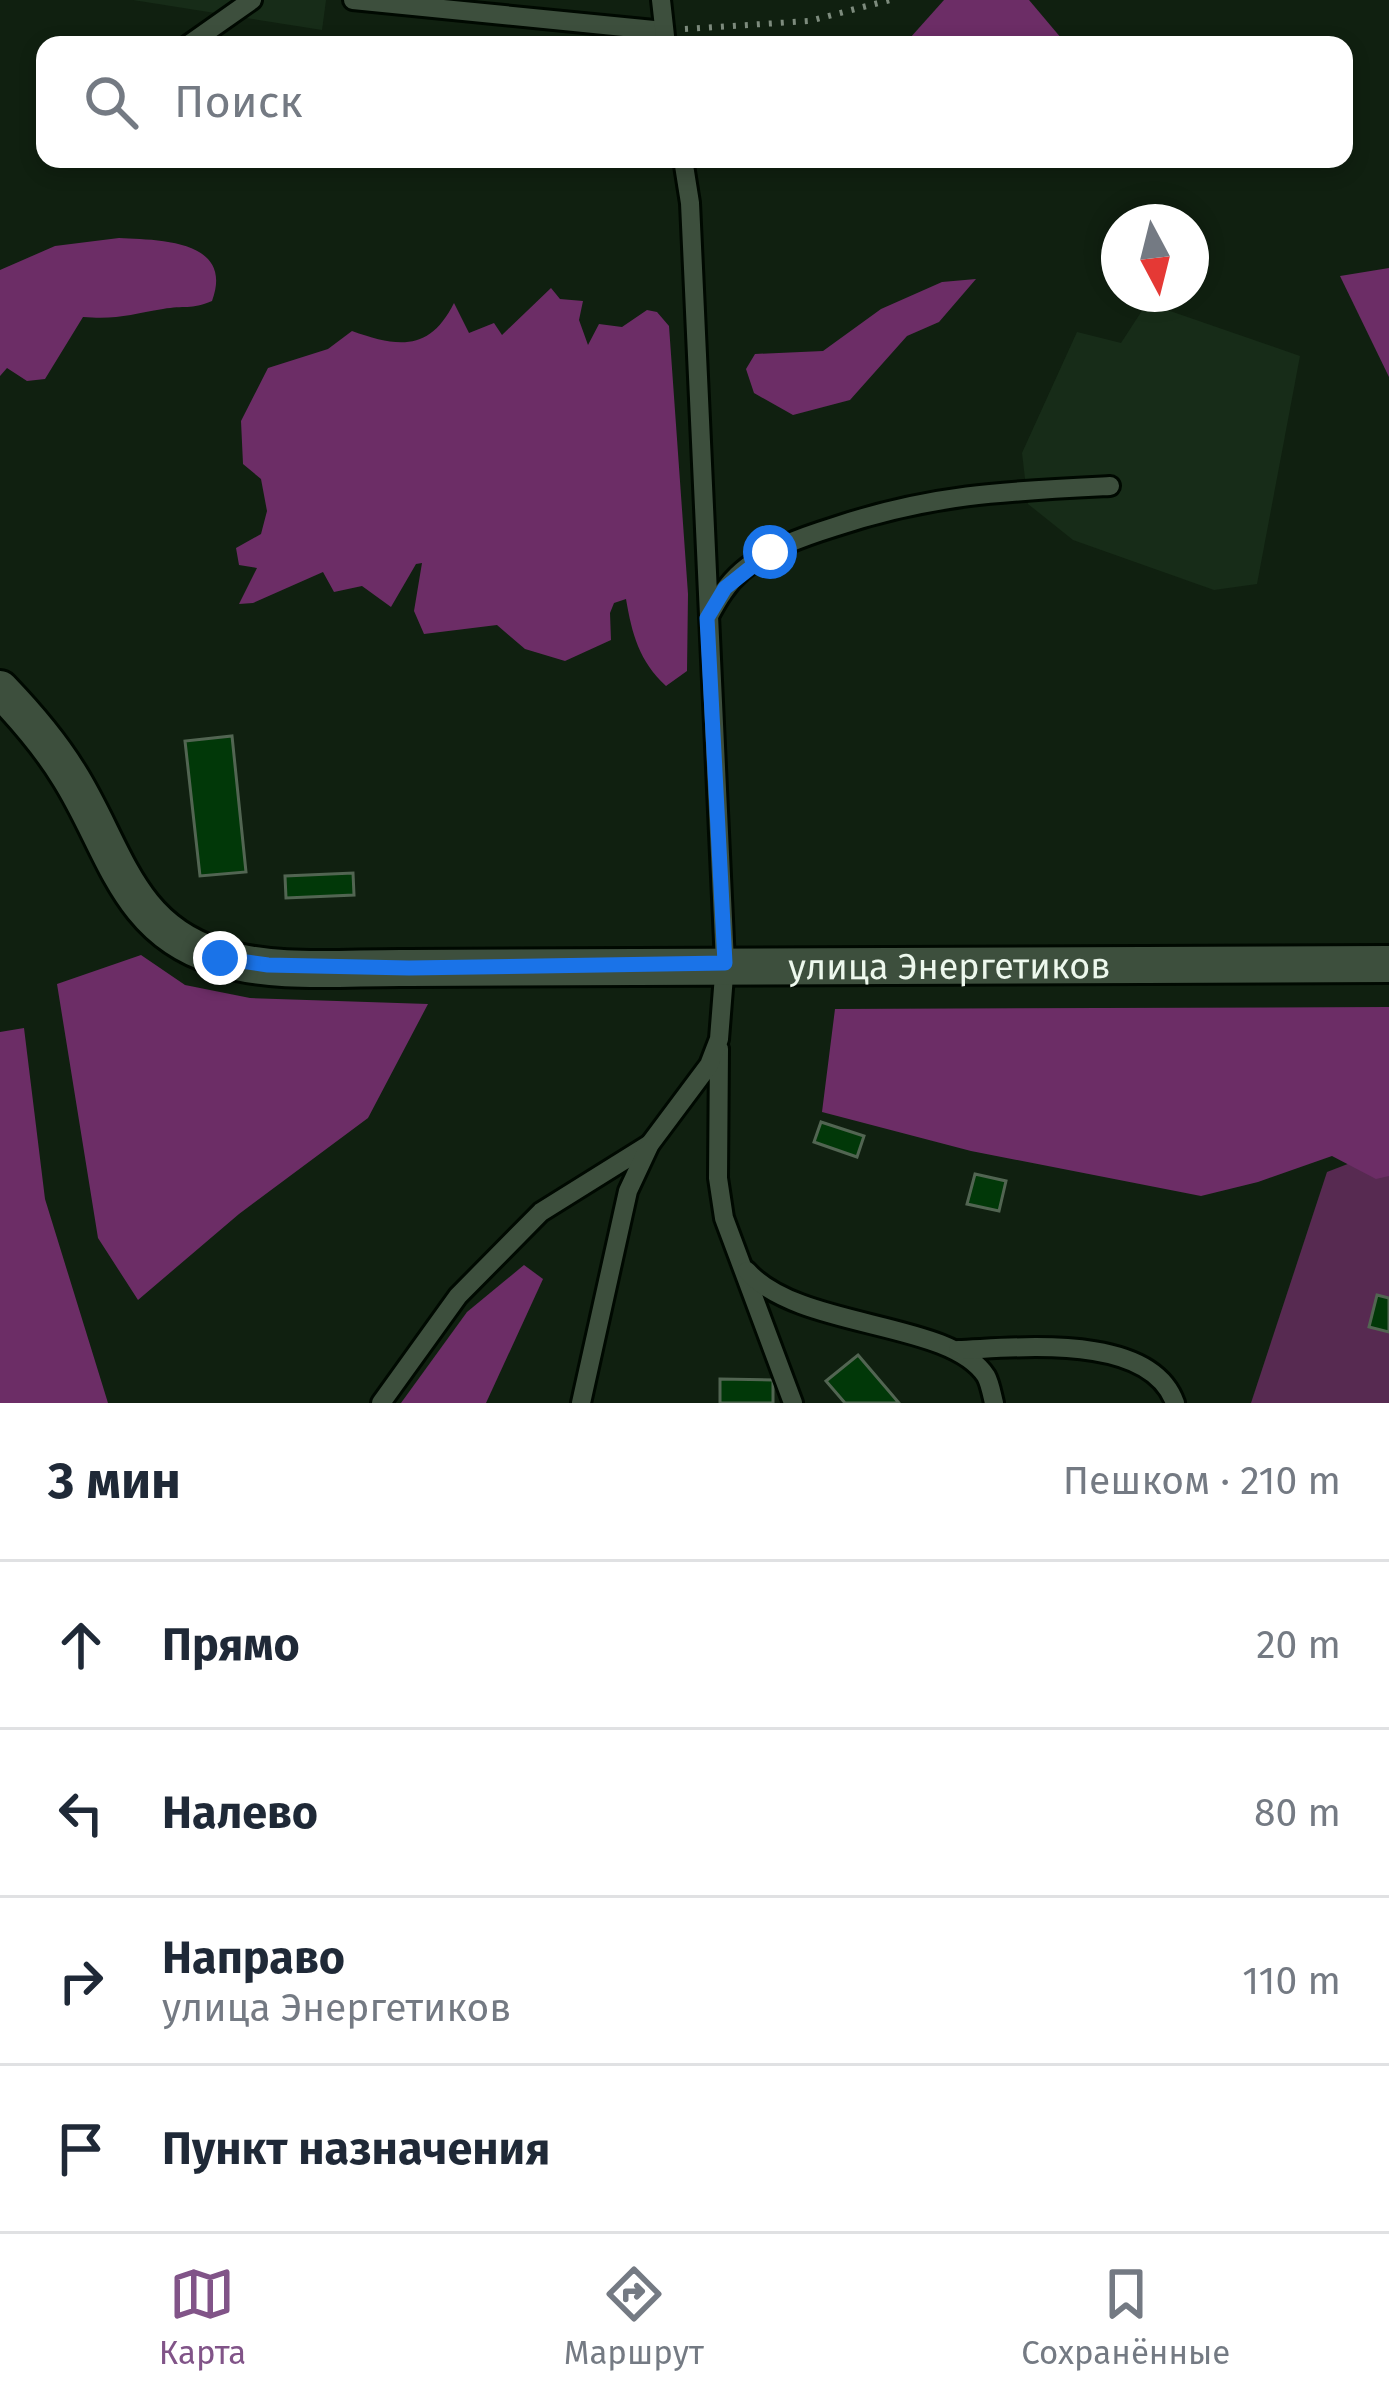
<!DOCTYPE html>
<html lang="ru">
<head>
<meta charset="utf-8">
<style>
	:root { --surface:#fff; --page:#f2f2f3; --text:#1f2937; --muted:#747a83; --line:#e0e1e3; --accent:#815488 }
	body { margin:0; font-family:"Fira Sans",sans-serif; background:var(--page); color:var(--text) }
	.compass { position:absolute; left:1101px; top:204px; width:108px; height:108px; border-radius:50%; background:var(--surface); box-shadow:0 6px 18px #0003; rotate:173deg }
	.stop { position:absolute; width:36px; height:36px; margin:-27px; border:9px solid #1a73e8; border-radius:50%; background:#fff }
	.stop.end { background:#1a73e8; border-color:#fff; box-shadow:0 3px 12px #0008 }
	.list { margin:0; padding:0; list-style:none }
	h2 { display:flex; justify-content:space-between; align-items:center; height:156px; margin:0; padding:0 48px; font-size:51px }
	h2 small { font-size:39px; font-weight:400; color:var(--muted) }
	.list li { display:grid; grid-template-columns:78px 1fr auto; gap:36px; align-items:center; box-sizing:border-box; height:168px; padding:0 48px; border-top:3px solid var(--line) }
	.list b { display:block; font-size:45px; white-space:nowrap }
	.list p { margin:0; font-size:39px; white-space:nowrap; color:var(--muted) }
	.list em { font-size:39px; font-style:normal; color:var(--muted) }
	.icon { flex:none; width:66px; height:66px; fill:none; stroke:currentColor; stroke-width:2; stroke-linecap:round; stroke-linejoin:round }
	.map { position:relative; flex:none; width:1389px; height:1403px; overflow:hidden }
	.search { position:absolute; background:var(--surface); box-shadow:0 6px 18px #0003; left:36px; right:36px; top:36px; height:132px; display:flex; align-items:center; gap:30px; box-sizing:border-box; padding:0 42px; border-radius:24px; color:var(--muted); font-size:45px }
	.sheet { height:828px; background:var(--surface) }
	nav { display:flex; justify-content:space-around; align-items:center; box-sizing:border-box; height:168px; border-top:3px solid var(--line); background:var(--surface); font-size:33px; color:var(--muted) }
	nav a { display:grid; justify-items:center; gap:6px }
	nav .on { color:var(--accent) }
	.map>svg:first-child { display:block }
</style>
</head>
<body>
<div class="map">
<svg width="1389" height="1403" viewBox="0 0 1389 1403">
	<rect width="100%" height="100%" fill="#102010"/>
	<!-- built -->
	<g fill="#172c18">
		<polygon points="133,0 326,0 322,30"/>
		<polygon points="1147,303 1300,356 1257,584 1214,590 1073,540 1028,504 1022,453 1077,332 1121,343"/>
	</g>
	<!-- green -->
	<polygon fill="#572a51" points="1389,1148 1389,1403 1251,1403 1327,1172"/>
	<!-- forest -->
	<g fill="#6c2d66">
		<polygon points="944,0 1029,0 1067,45 909,45 910,38"/>
		<path d="M119,238C157,240 235,239 212,301C191,310 184,305 163,309C132,314 117,320 83,317L45,379L27,381L7,368L0,376V270L55,246Z"/>
		<polygon points="1389,268 1389,377 1340,276"/>
		<polygon points="976,279 939,322 907,336 850,400 793,415 754,393 746,369 755,354 823,351 881,309 942,282"/>
		<path d="M551,288L560,299L583,301L579,320L588,345L599,324L622,327L647,310L657,312L669,326L688,594L687,671L666,686C639,661 632,634 626,599L614,603L610,613L611,640L565,661L525,649L497,625L424,634L414,611L422,563L416,564L391,607L362,586L334,592L323,572L253,603L239,604L257,568L239,565L236,548L261,534L267,511L261,479L243,464L241,421L268,368L328,349L352,331C399,348 430,351 454,303L469,333L494,323L502,335Z"/>
		<polygon points="141,955 185,985 250,998 428,1004 368,1118 239,1214 138,1300 98,1238 57,984"/>
		<polygon points="1389,1007 1389,1176 1376,1179 1332,1156 1258,1182 1201,1196 971,1151 822,1112 835,1009"/>
		<polygon points="24,1028 45,1199 108,1403 0,1403 0,1032"/>
		<polygon points="524,1265 543,1279 486,1403 401,1403 467,1312"/>
	</g>
	<!-- building -->
	<g fill="#013808" stroke="#526552" stroke-width="3">
		<polygon points="232,736 246,872 200,876 185,741"/>
		<polygon points="353,873 354,895 286,898 285,876"/>
		<polygon points="821,1122 864,1136 857,1157 814,1142"/>
		<polygon points="975,1174 1006,1181 999,1211 967,1204"/>
		<polygon points="1377,1295 1389,1298 1389,1332 1369,1327"/>
		<polygon points="858,1355 899,1403 845,1403 826,1381"/>
		<polygon points="720,1379 773,1380 773,1403 720,1403"/>
	</g>
	<g fill="none" stroke-linecap="round" stroke-linejoin="round">
		<defs>
			<g id="service">
				<polyline points="353,0 664,31"/>
				<polyline points="661,0 666,45"/>
				<polyline points="188,45 252,0"/>
				<path d="M709,616C718,599 727,584 742,571C768,549 802,537 834,527C932,494 1008,491 1110,486"/>
				<polyline points="719,1049 718,1178 724,1218 793,1403"/>
				<path d="M747,1271C800,1330 950,1320 986,1376C990,1383 992,1395 994,1403"/>
				<path d="M958,1350C1018,1348 1150,1332 1175,1403"/>
				<polyline points="381,1403 458,1296 541,1212 650,1144"/>
				<polyline points="581,1403 628,1191 650,1144 709,1065 719,1039 725,963 690,203 683,159"/>
			</g>
			<g id="minor">
				<path id="s1" d="M0,689C25,715 50,744 69,775C114,846 126,928 215,956C275,976 347,967 409,968L1389,964"/>
			</g>
		</defs>
		<!-- service casing -->
		<use href="#service" stroke="#000901" stroke-width="24"/>
		<!-- minor casing -->
		<use href="#minor" stroke="#000901" stroke-width="42"/>
		<!-- path -->
		<polyline stroke="#7d8b7d" stroke-width="6" stroke-dasharray="3 9" stroke-linecap="butt" points="685,29 809,21 890,0"/>
		<!-- service -->
		<use href="#service" stroke="#3d4f3d" stroke-width="18"/>
		<!-- minor -->
		<use href="#minor" stroke="#3d4f3d" stroke-width="36"/>
	</g>
	<g fill="none" stroke-linecap="round" stroke-linejoin="round">
		<!-- route -->
		<polyline stroke="#1a73e8" stroke-width="15" points="220,958 268,965 409,968 725,963 707,618 725,588 770,552"/>
	</g>
	<g text-anchor="middle" stroke-width="12" stroke-linejoin="round" paint-order="stroke">
		<!-- street labels -->
		<g font-size="36" fill="#edf8ed" stroke="#102010">
			<text dy="13" stroke="none"><textPath href="#s1" startOffset="1086">улица Энергетиков</textPath></text>
		</g>
	</g>
</svg>
<svg class="compass" viewBox="-18 -18 36 36"><path d="M0-13l5 13h-10z" fill="#e53935"/><path d="M0 13l5-13h-10z" fill="#747a83"/></svg>
<div class="stop" style="left:770px;top:552px"></div>
<div class="stop end" style="left:220px;top:958px"></div>
<div class="search"><svg class="icon" aria-label="search" viewBox="0 0 24 24"><circle cx="10" cy="10" r="6"/><path d="M15 15l6 6"/></svg>Поиск</div>
</div>
<section class="sheet">
<h2>3 мин<small>Пешком · 210 m</small></h2>
<ul class="list">
<li><svg class="icon" aria-label="ahead" viewBox="0 0 24 24"><path d="M12 20V5M6 11l6-6 6 6"/></svg><div><b>Прямо</b></div><em>20 m</em></li>
<li><svg class="icon" aria-label="left" viewBox="0 0 24 24"><path d="M17 20v-9H6M10 6l-5 5 5 5"/></svg><div><b>Налево</b></div><em>80 m</em></li>
<li><svg class="icon" aria-label="right" viewBox="0 0 24 24"><path d="M7 20v-9h11M14 6l5 5-5 5"/></svg><div><b>Направо</b><p>улица Энергетиков</p></div><em>110 m</em></li>
<li><svg class="icon" aria-label="arrive" viewBox="0 0 24 24"><path d="M6 21V4h12l-3 4 3 4H6"/></svg><div><b>Пункт назначения</b></div></li>
</ul>
</section>
<nav>
<a class="on"><svg class="icon" aria-label="map" viewBox="0 0 24 24"><path d="M3 6l6-2 6 2 6-2v14l-6 2-6-2-6 2zM9 4v14M15 6v14"/></svg>Карта</a>
<a><svg class="icon" aria-label="directions" viewBox="0 0 24 24"><path d="M12 3l9 9-9 9-9-9zM9 14v-3h6M13 9l2 2-2 2"/></svg>Маршрут</a>
<a><svg class="icon" aria-label="saved" viewBox="0 0 24 24"><path d="M7 4h10v16l-5-4-5 4z"/></svg>Сохранённые</a>
</nav>
</body>
</html>
